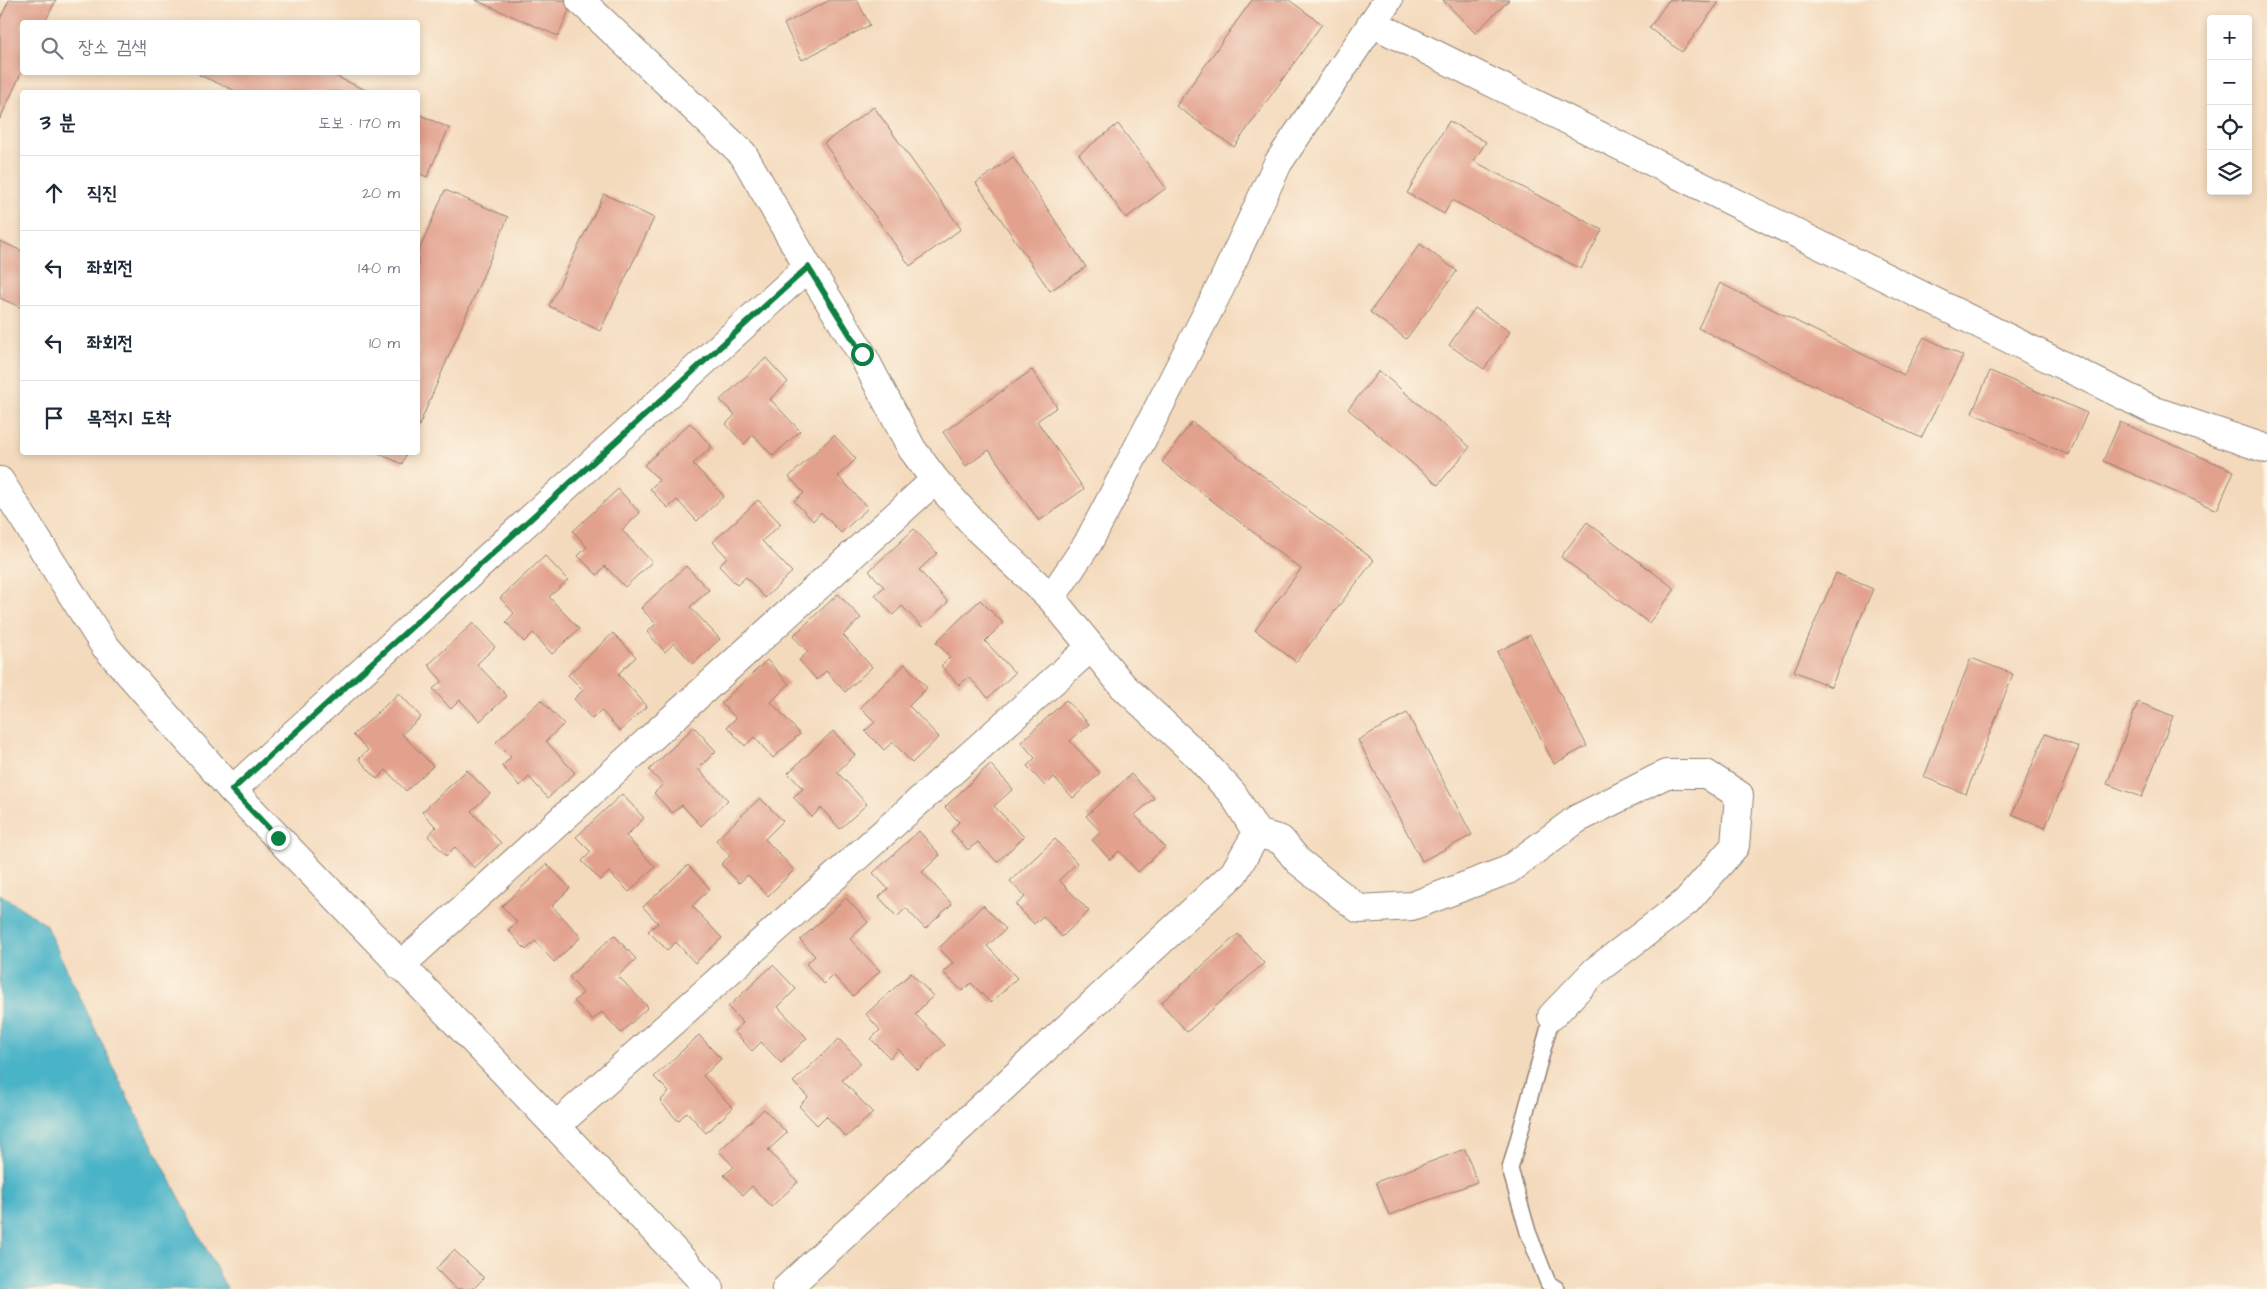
<!DOCTYPE html>
<html lang="ko">
<head>
<meta charset="utf-8">
<style>
	:root { --surface:#fff; --page:#f6f6f7; --text:#1f2937; --muted:#747a83; --line:#e0e1e3 }
	body { margin:0; font-family:"Architects Daughter","Poor Story",sans-serif; background:var(--page); color:var(--text) }
	.controls { position:absolute; right:15px; top:15px; display:grid; overflow:hidden; border-radius:5px; box-shadow:0 2px 8px #0003 }
	.controls button { width:45px; height:45px; display:grid; place-items:center; padding:0; border:0; border-bottom:1px solid var(--line); background:var(--surface); color:var(--text); font:25px sans-serif }
	.stop { position:absolute; width:15px; height:15px; margin:-11px; border:4px solid #0b8043; border-radius:50%; background:#fff }
	.stop.end { background:#0b8043; border-color:#fff; box-shadow:0 1px 5px #0008 }
	.list { margin:0; padding:0; list-style:none }
	h2 { display:flex; justify-content:space-between; align-items:center; height:65px; margin:0; padding:0 20px; font-size:21px }
	h2 small { font-size:16px; font-weight:400; color:var(--muted) }
	.list li { display:grid; grid-template-columns:32px 1fr auto; gap:15px; align-items:center; box-sizing:border-box; height:75px; padding:0 20px; border-top:1px solid var(--line) }
	.list b { display:block; font-size:19px; white-space:nowrap }
	.list em { font-size:16px; font-style:normal; color:var(--muted) }
	.icon { flex:none; width:28px; height:28px; fill:none; stroke:currentColor; stroke-width:2; stroke-linecap:round; stroke-linejoin:round }
	.map { position:relative; flex:none; width:2267px; height:1289px; overflow:hidden }
	.search { position:absolute; background:var(--surface); box-shadow:0 2px 8px #0003; left:20px; top:20px; width:400px; height:55px; display:flex; align-items:center; gap:12px; box-sizing:border-box; padding:0 18px; border-radius:5px; color:var(--muted); font-size:19px }
	.panel { position:absolute; background:var(--surface); box-shadow:0 2px 8px #0003; left:20px; top:90px; width:400px; height:365px; border-radius:5px }
	.map>svg:first-child { display:block }
</style>
</head>
<body>
<div class="map">
<svg width="2267" height="1289" viewBox="0 0 2267 1289">
	<rect width="100%" height="100%" fill="#fcf5e5"/>
	<filter id="ink" filterUnits="userSpaceOnUse"><feTurbulence type="fractalNoise" baseFrequency=".02" numOctaves="2"/><feDisplacementMap in="SourceGraphic" scale="10" xChannelSelector="R" yChannelSelector="G"/><feConvolveMatrix kernelMatrix="1 2 1 2 8 2 1 2 1" color-interpolation-filters="sRGB"/></filter>
	<filter id="wash" filterUnits="userSpaceOnUse"><feTurbulence type="fractalNoise" baseFrequency=".0096" numOctaves="4" result="noise"/><feDisplacementMap in="SourceGraphic" scale="20" xChannelSelector="R" yChannelSelector="G"/><feGaussianBlur stdDeviation="1.12" result="paint"/><feColorMatrix in="noise" values="0 0 0 0 0 0 0 0 0 0 0 0 0 0 0 0 0 1.4 0 .05"/><feComposite in="paint" operator="in"/></filter>
	<g filter="url(#wash)">
		<rect width="100%" height="100%" fill="#f4dabd"/>
		<!-- water -->
		<polygon fill="#4ab3c8" stroke="#3a6f7a" points="0,894 45,924 128,1098 227,1289 0,1289"/>
		<g id="blocks">
			<!-- building -->
			<g fill="#e2a18d">
				<polygon points="9,0 56,0 45,22 22,22 22,71 0,119 0,20"/>
				<polygon points="475,0 565,0 572,3 558,36"/>
				<polygon points="830,0 857,0 870,25 802,60 784,24"/>
				<polygon points="1252,0 1289,0 1322,24 1234,147 1176,106"/>
				<polygon points="1443,0 1509,0 1475,33"/>
				<polygon points="1669,0 1719,2 1682,52 1649,28"/>
				<polygon points="201,72 326,72 370,92 238,92 199,75"/>
				<polygon points="874,107 961,229 910,266 824,143"/>
				<polygon points="418,114 449,128 427,177 418,173"/>
				<polygon points="1449,121 1486,142 1474,161 1602,230 1581,269 1452,200 1444,214 1407,193"/>
				<polygon points="1118,124 1166,188 1126,218 1079,154"/>
				<polygon points="1013,157 1086,267 1050,291 976,183"/>
				<polygon points="445,190 508,217 418,428 418,253"/>
				<polygon points="604,194 654,218 600,331 549,306"/>
				<polygon points="0,241 22,251 22,308 0,298"/>
				<polygon points="1420,244 1457,271 1406,339 1370,312"/>
				<polygon points="1720,283 1904,375 1924,337 1963,356 1921,438 1698,328"/>
				<polygon points="1475,308 1510,332 1484,369 1449,345"/>
				<polygon points="766,358 788,382 770,399 800,431 773,456 753,435 744,444 726,424 735,415 720,400"/>
				<polygon points="1032,370 1057,407 1037,421 1084,489 1039,521 989,450 966,466 943,432"/>
				<polygon points="1379,371 1470,447 1438,485 1348,409"/>
				<polygon points="1990,371 2087,413 2069,455 1972,413"/>
				<polygon points="1192,422 1374,560 1296,662 1255,630 1301,569 1162,462"/>
				<polygon points="2120,422 2234,471 2217,510 2103,461"/>
				<polygon points="690,423 712,447 693,464 724,496 697,521 677,500 668,508 650,489 659,480 644,465"/>
				<polygon points="834,435 856,459 838,476 868,508 841,533 821,512 813,521 794,501 804,493 789,477"/>
				<polygon points="376,452 407,452 402,464"/>
				<polygon points="618,489 640,513 622,530 652,562 625,587 605,566 597,575 578,556 587,547 573,531"/>
				<polygon points="758,500 781,524 762,541 792,572 765,598 746,577 737,585 719,566 727,557 713,542"/>
				<polygon points="1587,522 1675,589 1649,623 1561,557"/>
				<polygon points="914,529 937,553 919,570 948,602 922,627 902,606 893,615 875,595 884,587 869,571"/>
				<polygon points="545,556 568,580 549,597 579,629 552,654 533,633 524,642 506,622 514,613 500,598"/>
				<polygon points="686,566 709,590 690,607 720,639 693,664 674,643 665,652 647,632 656,624 641,608"/>
				<polygon points="1836,573 1873,589 1831,687 1794,671"/>
				<polygon points="838,594 861,618 843,635 872,667 845,692 826,671 817,680 799,660 808,652 793,636"/>
				<polygon points="980,600 1003,623 985,641 1015,673 988,698 969,677 959,685 941,666 950,657 936,642"/>
				<polygon points="473,623 495,647 477,664 507,696 480,721 460,700 451,709 433,689 442,681 428,665"/>
				<polygon points="613,633 636,657 618,674 647,706 620,731 601,710 592,719 574,699 583,690 568,675"/>
				<polygon points="1530,635 1587,746 1554,764 1497,652"/>
				<polygon points="1971,658 2013,674 1966,794 1924,777"/>
				<polygon points="767,660 789,684 771,702 800,734 773,758 754,737 745,746 727,727 736,718 721,703"/>
				<polygon points="905,664 927,688 909,706 939,737 912,763 893,742 884,750 865,731 875,722 860,707"/>
				<polygon points="399,693 421,717 402,734 433,766 406,791 386,770 377,779 359,759 368,750 353,735"/>
				<polygon points="541,700 564,724 546,741 575,773 548,798 529,777 520,786 502,766 511,757 496,742"/>
				<polygon points="1066,700 1089,724 1070,741 1100,773 1073,798 1054,777 1045,786 1027,766 1035,758 1021,742"/>
				<polygon points="2138,702 2173,716 2142,797 2107,784"/>
				<polygon points="1407,713 1472,835 1422,861 1358,740"/>
				<polygon points="694,727 716,751 698,769 728,800 701,826 682,805 672,813 654,793 663,785 649,770"/>
				<polygon points="833,731 855,755 837,772 867,804 840,829 821,808 812,817 793,797 803,789 788,773"/>
				<polygon points="2045,734 2079,747 2045,828 2012,814"/>
				<polygon points="990,764 1013,789 994,806 1024,837 997,862 978,842 968,850 951,831 959,822 945,807"/>
				<polygon points="467,770 490,794 471,811 501,843 474,868 455,847 446,856 428,836 436,827 422,812"/>
				<polygon points="1131,774 1154,798 1135,815 1165,847 1138,872 1119,851 1110,860 1092,840 1101,832 1086,816"/>
				<polygon points="622,794 644,818 626,836 655,867 629,892 609,872 600,880 582,861 591,852 576,837"/>
				<polygon points="760,798 783,821 765,839 794,870 768,896 748,875 739,883 721,864 730,856 716,840"/>
				<polygon points="919,831 940,855 922,872 952,904 925,929 906,908 897,917 879,897 888,889 873,873"/>
				<polygon points="1055,839 1077,863 1059,880 1089,911 1062,937 1043,916 1034,924 1016,905 1025,897 1010,881"/>
				<polygon points="547,864 570,888 552,906 581,937 554,962 535,941 526,950 508,930 517,922 502,906"/>
				<polygon points="688,865 710,889 692,906 722,938 695,963 676,942 667,950 648,931 658,923 643,907"/>
				<polygon points="846,898 868,922 850,939 880,971 853,996 833,975 824,984 806,964 815,956 800,940"/>
				<polygon points="983,905 1006,929 987,946 1017,978 991,1003 971,983 962,991 943,972 953,963 939,948"/>
				<polygon points="1238,934 1264,963 1187,1032 1161,1003"/>
				<polygon points="614,935 636,959 618,976 648,1007 621,1033 602,1012 592,1020 574,1001 583,993 569,977"/>
				<polygon points="773,965 796,989 778,1007 807,1038 781,1063 761,1042 752,1051 734,1031 743,1023 728,1007"/>
				<polygon points="911,973 933,996 915,1014 945,1045 918,1070 898,1049 890,1058 871,1039 880,1030 866,1014"/>
				<polygon points="699,1035 721,1059 703,1076 733,1108 706,1133 687,1112 678,1121 660,1101 669,1092 654,1077"/>
				<polygon points="839,1039 861,1063 842,1080 873,1113 846,1137 826,1116 817,1125 799,1106 808,1097 793,1082"/>
				<polygon points="764,1109 787,1133 768,1150 798,1182 771,1207 752,1186 743,1195 724,1175 734,1167 719,1151"/>
				<polygon points="1465,1149 1477,1182 1389,1215 1376,1182"/>
				<polygon points="454,1250 484,1278 473,1289 456,1289 436,1269"/>
			</g>
		</g>
	</g>
	<g filter="url(#ink)">
		<use href="#blocks" fill-opacity="0" stroke="#908274" stroke-width="1"/>
		<g fill="none" stroke-linecap="round" stroke-linejoin="round">
			<defs>
				<polyline id="service" points="1552,1016 1510,1169 1528,1232 1548,1283 1557,1289"/>
				<g id="minor">
					<polyline points="580,0 743,154 808,267 862,354 912,449 935,480 980,531 1051,598 1123,686 1196,754 1233,794 1257,833 1234,873 786,1289"/>
					<polyline points="1372,23 2155,411 2267,449"/>
					<polyline points="1051,598 1088,543 1146,432 1220,288 1278,163 1388,0"/>
					<polyline points="232,790 808,267"/>
					<polyline points="1257,833 1281,840 1298,861 1359,909 1412,906 1508,870 1577,819 1666,774 1706,774 1739,795 1735,846 1686,902 1595,971 1552,1016"/>
					<polyline points="400,966 935,480"/>
					<polyline points="556,1126 1090,648"/>
				</g>
				<polyline id="tertiary" points="0,481 104,645 232,790 534,1103 710,1289"/>
			</defs>
			<!-- service casing -->
			<use href="#service" stroke="#908274" stroke-width="18"/>
			<!-- minor casing -->
			<use href="#minor" stroke="#908274" stroke-width="30"/>
			<!-- tertiary casing -->
			<use href="#tertiary" stroke="#908274" stroke-width="30"/>
			<!-- service -->
			<use href="#service" stroke="#fff" stroke-width="15"/>
			<!-- minor -->
			<use href="#minor" stroke="#fff" stroke-width="28"/>
			<!-- tertiary -->
			<use href="#tertiary" stroke="#fff" stroke-width="28"/>
		</g>
	</g>
	<g fill="none" stroke-linecap="round" stroke-linejoin="round" filter="url(#ink)">
		<!-- route -->
		<polyline stroke="#0b8043" stroke-width="6" points="278,838 232,790 808,267 862,354"/>
	</g>
</svg>
<div class="controls">
<button>+</button>
<button>−</button>
<button><svg class="icon" aria-label="locate" viewBox="0 0 24 24"><circle cx="12" cy="12" r="6"/><path d="M12 2v4M12 18v4M2 12h4M18 12h4"/></svg></button>
<button><svg class="icon" aria-label="layers" viewBox="0 0 24 24"><path d="M12 4l9 5-9 5-9-5zM3 14l9 5 9-5"/></svg></button>
</div>
<div class="stop" style="left:862px;top:354px"></div>
<div class="stop end" style="left:278px;top:838px"></div>
<div class="search"><svg class="icon" aria-label="search" viewBox="0 0 24 24"><circle cx="10" cy="10" r="6"/><path d="M15 15l6 6"/></svg>장소 검색</div>
<section class="panel">
<h2>3 분<small>도보 · 170 m</small></h2>
<ul class="list">
<li><svg class="icon" aria-label="ahead" viewBox="0 0 24 24"><path d="M12 20V5M6 11l6-6 6 6"/></svg><div><b>직진</b></div><em>20 m</em></li>
<li><svg class="icon" aria-label="left" viewBox="0 0 24 24"><path d="M17 20v-9H6M10 6l-5 5 5 5"/></svg><div><b>좌회전</b></div><em>140 m</em></li>
<li><svg class="icon" aria-label="left" viewBox="0 0 24 24"><path d="M17 20v-9H6M10 6l-5 5 5 5"/></svg><div><b>좌회전</b></div><em>10 m</em></li>
<li><svg class="icon" aria-label="arrive" viewBox="0 0 24 24"><path d="M6 21V4h12l-3 4 3 4H6"/></svg><div><b>목적지 도착</b></div></li>
</ul>
</section>
</div>
</body>
</html>
